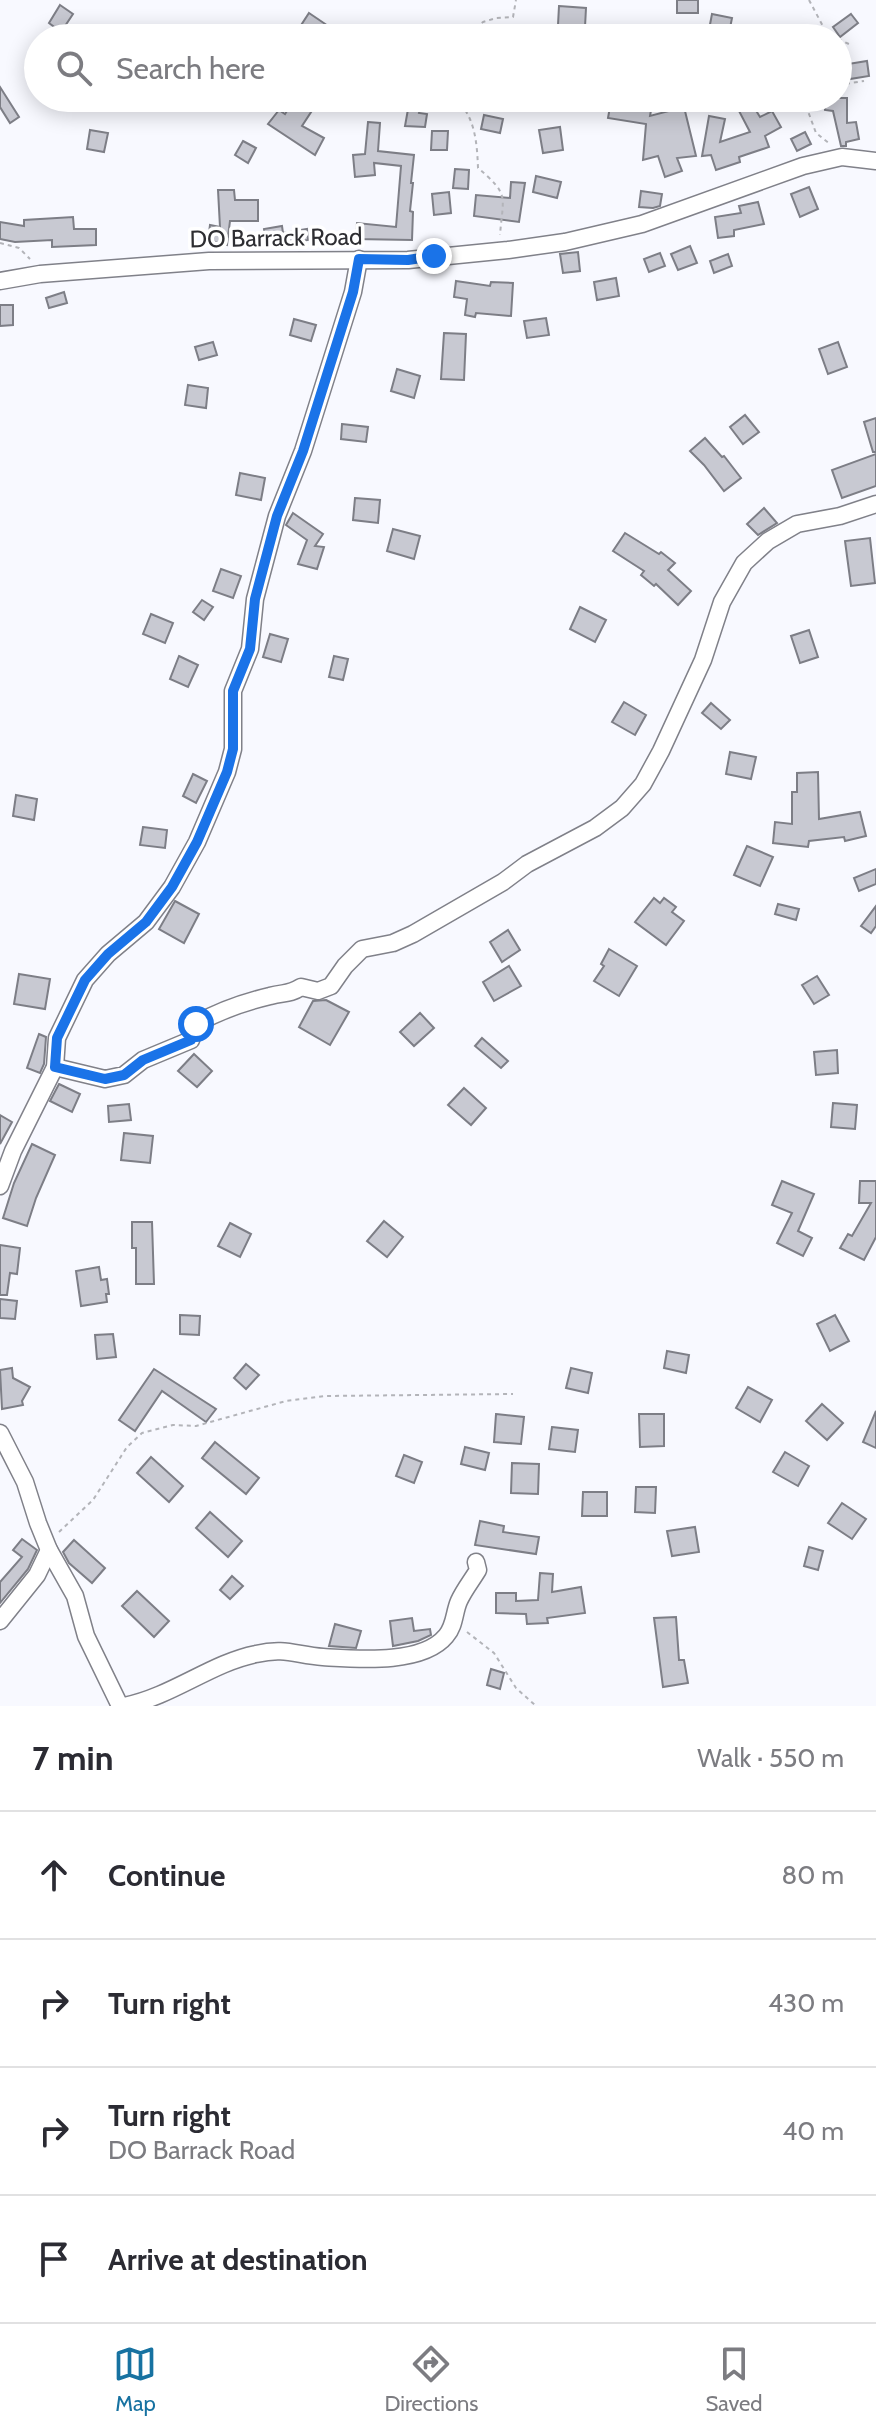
<!DOCTYPE html>
<html lang="en">
<head>
<meta charset="utf-8">
<style>
	:root { --surface:#fff; --page:#f7f7f7; --text:#2b2b33; --muted:#7c7c81; --line:#e1e1e2; --accent:#1772a1 }
	body { margin:0; font-family:Cabin,sans-serif; background:var(--page); color:var(--text) }
	.stop { position:absolute; width:24px; height:24px; margin:-18px; border:6px solid #1a73e8; border-radius:50%; background:#fff }
	.stop.end { background:#1a73e8; border-color:#fff; box-shadow:0 2px 8px #0008 }
	.list { margin:0; padding:0; list-style:none }
	h2 { display:flex; justify-content:space-between; align-items:center; height:104px; margin:0; padding:0 32px; font-size:34px }
	h2 small { font-size:26px; font-weight:400; color:var(--muted) }
	.list li { display:grid; grid-template-columns:52px 1fr auto; gap:24px; align-items:center; box-sizing:border-box; height:128px; padding:0 32px; border-top:2px solid var(--line) }
	.list b { display:block; font-size:30px; white-space:nowrap }
	.list p { margin:0; font-size:26px; white-space:nowrap; color:var(--muted) }
	.list em { font-size:26px; font-style:normal; color:var(--muted) }
	.icon { flex:none; width:44px; height:44px; fill:none; stroke:currentColor; stroke-width:2; stroke-linecap:round; stroke-linejoin:round }
	.map { position:relative; flex:none; width:876px; height:1706px; overflow:hidden }
	.search { position:absolute; background:var(--surface); box-shadow:0 4px 20px #0003; left:24px; right:24px; top:24px; height:88px; display:flex; align-items:center; gap:20px; box-sizing:border-box; padding:0 28px; border-radius:44px; color:var(--muted); font-size:30px }
	.sheet { height:616px; background:var(--surface) }
	nav { display:flex; justify-content:space-around; align-items:center; box-sizing:border-box; height:112px; border-top:2px solid var(--line); background:var(--surface); font-size:22px; color:var(--muted) }
	nav a { display:grid; justify-items:center; gap:4px }
	nav .on { color:var(--accent) }
	.map>svg:first-child { display:block }
</style>
</head>
<body>
<div class="map">
<svg width="876" height="1706" viewBox="0 0 876 1706">
	<rect width="100%" height="100%" fill="#f8f9ff"/>
	<!-- building -->
	<g fill="#c8c9d2" stroke="#7d7e86" stroke-width="2">
		<rect x="677" y="0" width="21" height="13"/>
		<polygon points="60,5 73,14 61,32 49,23"/>
		<polygon points="559,6 586,8 585,27 558,25"/>
		<polygon points="309,13 334,30 329,38 304,38 296,33"/>
		<polygon points="712,14 732,18 728,38 708,35"/>
		<polygon points="851,14 858,23 840,37 833,27"/>
		<polygon points="867,61 869,76 850,79 848,64"/>
		<polygon points="0,87 19,117 10,123 0,107"/>
		<polygon points="295,98 301,98 315,106 302,126 324,138 315,155 268,124 279,110 285,114"/>
		<polygon points="410,98 423,98 419,113 427,114 425,127 405,126"/>
		<polygon points="488,98 526,98 524,110 487,104"/>
		<polygon points="826,98 847,98 847,123 856,122 859,139 846,142 846,146 841,146 833,111 825,110"/>
		<polygon points="611,101 652,105 650,116 684,107 696,156 677,158 682,171 665,177 658,156 643,160 646,124 608,118"/>
		<polygon points="752,104 760,117 772,111 781,127 765,136 769,147 739,157 740,162 716,170 711,155 702,156 709,116 725,119 720,142 750,132 739,111"/>
		<polygon points="484,115 503,119 500,133 481,129"/>
		<polygon points="368,122 380,123 378,151 414,155 411,183 413,183 410,211 413,212 412,240 355,239 357,223 396,227 401,166 374,163 375,175 355,177 353,155 365,154"/>
		<polygon points="560,127 563,150 543,153 539,130"/>
		<polygon points="90,130 108,133 104,152 87,149"/>
		<polygon points="432,131 448,131 447,150 431,150"/>
		<polygon points="805,132 811,144 797,151 791,139"/>
		<polygon points="243,141 256,148 248,163 235,155"/>
		<polygon points="455,169 469,170 468,189 453,188"/>
		<polygon points="536,176 561,182 557,198 533,192"/>
		<polygon points="511,182 525,183 519,222 474,216 476,195 510,198"/>
		<polygon points="809,187 818,209 800,217 791,194"/>
		<polygon points="218,190 234,190 235,200 258,200 258,221 230,221 227,245 208,240 210,225 220,227"/>
		<polygon points="641,191 662,194 660,206 653,208 639,207"/>
		<polygon points="449,192 451,213 434,215 432,194"/>
		<polygon points="758,202 764,224 734,230 734,236 718,238 715,217 741,213 739,206"/>
		<polygon points="73,217 74,229 96,229 96,245 52,247 52,240 15,242 0,239 0,222 24,226 24,220"/>
		<polygon points="282,226 283,233 307,229 308,240 266,247 264,229"/>
		<polygon points="690,246 697,263 678,270 671,254"/>
		<polygon points="578,252 580,271 563,273 560,254"/>
		<polygon points="660,253 665,266 649,272 644,259"/>
		<polygon points="728,254 732,266 714,273 710,261"/>
		<polygon points="616,278 619,296 597,300 594,282"/>
		<polygon points="456,281 490,286 491,282 513,283 511,316 476,313 475,317 465,315 467,299 454,297"/>
		<polygon points="64,292 67,303 49,308 46,298"/>
		<polygon points="0,305 13,305 13,325 0,326"/>
		<polygon points="546,318 549,335 527,338 524,321"/>
		<polygon points="294,319 316,325 311,341 290,335"/>
		<polygon points="444,333 466,334 464,380 441,379"/>
		<polygon points="213,342 217,355 199,360 195,347"/>
		<polygon points="838,342 847,367 828,374 819,349"/>
		<polygon points="397,369 420,376 414,398 391,391"/>
		<polygon points="188,385 208,388 206,408 185,405"/>
		<polygon points="745,415 759,432 743,444 730,427"/>
		<polygon points="876,418 876,452 873,452 864,422"/>
		<polygon points="342,424 368,427 366,442 341,439"/>
		<polygon points="705,438 722,457 724,456 741,478 724,491 704,465 690,451"/>
		<polygon points="876,454 876,486 842,498 832,470"/>
		<polygon points="240,473 265,478 261,500 236,495"/>
		<polygon points="355,498 380,500 378,523 353,520"/>
		<polygon points="764,508 777,523 758,535 747,524"/>
		<polygon points="293,513 323,534 315,546 324,547 317,569 298,564 307,540 286,525"/>
		<polygon points="393,529 420,536 414,559 387,551"/>
		<polygon points="625,533 659,554 661,552 675,563 668,570 691,591 678,605 656,584 654,586 641,575 644,571 613,551"/>
		<polygon points="870,538 875,583 851,586 845,541"/>
		<polygon points="221,569 241,576 233,598 213,591"/>
		<polygon points="202,600 213,607 204,620 193,612"/>
		<polygon points="580,607 606,620 595,642 570,629"/>
		<polygon points="151,614 173,623 165,643 143,634"/>
		<polygon points="809,630 818,657 800,663 791,636"/>
		<polygon points="270,634 288,639 281,662 263,657"/>
		<polygon points="179,656 198,665 188,687 170,679"/>
		<polygon points="334,656 348,659 343,680 329,677"/>
		<polygon points="624,702 646,715 635,735 612,722"/>
		<polygon points="711,703 730,720 721,729 702,713"/>
		<polygon points="730,752 756,757 751,779 726,774"/>
		<polygon points="818,772 819,819 860,812 866,836 845,841 844,837 809,841 808,847 773,843 775,822 792,824 792,792 797,792 797,773"/>
		<polygon points="193,774 207,781 196,803 183,796"/>
		<polygon points="16,795 37,799 34,820 13,816"/>
		<polygon points="143,827 167,830 165,848 140,845"/>
		<polygon points="747,846 773,857 760,886 734,875"/>
		<polygon points="876,869 876,884 859,891 854,878"/>
		<polygon points="654,898 660,903 664,898 676,907 672,912 684,921 666,945 635,922"/>
		<polygon points="175,901 199,914 184,943 159,929"/>
		<polygon points="778,904 799,909 796,920 775,914"/>
		<polygon points="876,906 876,926 871,933 861,926"/>
		<polygon points="508,930 520,950 502,962 490,942"/>
		<polygon points="609,949 637,966 619,996 594,981 604,966 601,964"/>
		<polygon points="509,966 521,986 494,1001 483,982"/>
		<polygon points="19,974 50,979 45,1009 14,1004"/>
		<polygon points="817,976 829,995 814,1004 802,985"/>
		<polygon points="326,1000 349,1012 330,1045 299,1027 313,1001"/>
		<polygon points="420,1013 434,1028 414,1046 400,1032"/>
		<polygon points="39,1034 46,1037 44,1064 40,1073 27,1068"/>
		<polygon points="482,1038 508,1061 501,1068 475,1046"/>
		<polygon points="837,1050 838,1073 816,1075 814,1052"/>
		<polygon points="194,1054 212,1071 197,1087 178,1071"/>
		<polygon points="59,1084 80,1094 72,1112 50,1101"/>
		<polygon points="464,1088 486,1108 471,1125 448,1105"/>
		<polygon points="833,1103 857,1105 855,1129 831,1127"/>
		<polygon points="129,1104 131,1120 109,1122 108,1106"/>
		<polygon points="0,1115 12,1122 0,1144"/>
		<polygon points="124,1133 153,1136 150,1163 121,1160"/>
		<polygon points="32,1144 55,1155 36,1198 27,1226 3,1218 14,1183"/>
		<polygon points="782,1181 814,1194 798,1231 812,1238 803,1256 777,1243 792,1213 772,1205"/>
		<polygon points="860,1181 876,1181 876,1237 864,1260 840,1248 848,1234 852,1236 871,1203 859,1203"/>
		<polygon points="384,1221 403,1237 387,1257 367,1241"/>
		<polygon points="132,1222 152,1222 154,1284 136,1284 136,1248 132,1248"/>
		<polygon points="230,1223 251,1234 240,1257 218,1246"/>
		<polygon points="0,1245 20,1248 17,1274 10,1273 7,1295 0,1295"/>
		<polygon points="99,1267 101,1280 107,1279 109,1294 106,1294 107,1302 81,1306 76,1271"/>
		<polygon points="0,1299 17,1301 15,1319 0,1318"/>
		<polygon points="180,1315 200,1316 199,1335 180,1334"/>
		<polygon points="835,1315 849,1341 830,1351 817,1324"/>
		<polygon points="113,1334 116,1357 97,1359 95,1335"/>
		<polygon points="667,1351 689,1355 686,1373 664,1368"/>
		<polygon points="246,1364 259,1375 246,1389 234,1378"/>
		<polygon points="12,1368 13,1378 30,1387 22,1401 23,1405 2,1409 0,1370"/>
		<polygon points="571,1368 592,1373 588,1393 566,1388"/>
		<polygon points="154,1369 216,1409 206,1422 162,1391 135,1431 119,1420"/>
		<polygon points="748,1387 772,1400 760,1422 736,1408"/>
		<polygon points="822,1404 843,1423 827,1440 806,1421"/>
		<polygon points="876,1411 876,1448 863,1442"/>
		<polygon points="496,1414 524,1417 521,1444 494,1442"/>
		<polygon points="639,1414 664,1414 664,1446 640,1447"/>
		<polygon points="552,1427 578,1430 575,1452 549,1449"/>
		<polygon points="215,1442 259,1478 246,1494 202,1458"/>
		<polygon points="465,1447 489,1453 485,1470 461,1464"/>
		<polygon points="785,1452 809,1466 798,1486 773,1472"/>
		<polygon points="404,1455 422,1462 414,1483 396,1476"/>
		<polygon points="151,1457 183,1486 169,1502 137,1473"/>
		<polygon points="512,1463 539,1464 538,1494 511,1493"/>
		<polygon points="636,1487 656,1487 655,1513 635,1512"/>
		<polygon points="583,1492 607,1492 607,1516 582,1516"/>
		<polygon points="842,1503 866,1519 852,1539 828,1523"/>
		<polygon points="210,1512 242,1541 228,1557 196,1528"/>
		<polygon points="480,1521 504,1526 503,1532 539,1537 536,1554 475,1545"/>
		<polygon points="695,1527 699,1552 672,1556 667,1531"/>
		<polygon points="22,1539 37,1550 28,1569 0,1603 0,1582 22,1557 13,1550"/>
		<polygon points="74,1540 105,1568 92,1583 69,1563 63,1552"/>
		<polygon points="809,1547 823,1551 818,1570 804,1566"/>
		<polygon points="540,1573 553,1574 552,1592 581,1587 585,1613 547,1618 548,1623 527,1624 526,1614 496,1613 496,1593 516,1593 516,1601 538,1600"/>
		<polygon points="232,1576 243,1586 230,1599 220,1590"/>
		<polygon points="137,1591 169,1621 154,1637 122,1606"/>
		<polygon points="676,1617 679,1660 684,1660 688,1683 663,1687 654,1618"/>
		<polygon points="412,1618 414,1631 430,1629 431,1635 418,1641 393,1646 390,1621"/>
		<polygon points="335,1624 361,1631 356,1648 329,1646"/>
		<polygon points="491,1669 504,1673 500,1689 487,1685"/>
	</g>
	<g fill="none" stroke-linecap="round" stroke-linejoin="round">
		<defs>
			<g id="minor">
				<polyline points="0,281 40,274 209,261 408,260 508,250 565,242 642,224 803,166 842,157 876,161"/>
				<path d="M55,1067L105,1079L124,1075L143,1060L191,1040L196,1024C219,1011 245,1002 270,996C284,992 289,995 301,987L318,991L331,986L345,966L362,949L393,943L413,934L503,882L527,864L595,828L622,808L643,784L661,751L703,660L722,602L744,563L768,541L797,524L840,516L876,504"/>
				<polyline points="0,1186 13,1151 55,1067 57,1038 85,980 108,954 146,922 172,887 197,842 227,772 233,749 233,691 250,649 255,599 277,516 303,451 353,292 359,259"/>
				<polyline points="0,1433 25,1482 38,1523 49,1550 75,1596 86,1636 120,1706"/>
				<polyline points="0,1621 37,1575 49,1550"/>
				<path d="M124,1706C173,1696 211,1663 256,1654C285,1647 296,1655 323,1657C357,1659 422,1665 446,1636C455,1626 454,1612 459,1601C464,1590 472,1580 478,1570L476,1562"/>
			</g>
		</defs>
		<!-- minor casing -->
		<use href="#minor" stroke="#808189" stroke-width="19"/>
		<!-- path -->
		<g stroke="#b3b4b9" stroke-width="2" stroke-dasharray="4 4" stroke-linecap="butt">
			<polyline points="809,0 825,30 837,38"/>
			<polyline points="438,38 466,35 483,22 496,18 513,17 516,0"/>
			<polyline points="838,39 851,45"/>
			<polyline points="838,85 864,81"/>
			<path d="M455,98C475,116 477,142 478,168C510,195 503,196 500,235"/>
			<polyline points="806,98 805,103 816,133 830,144"/>
			<polyline points="0,243 19,248 30,259"/>
			<polyline points="59,1532 93,1500 127,1447 142,1433 173,1425 196,1426 286,1401 326,1396 513,1394"/>
			<polyline points="467,1632 494,1653 516,1688 536,1706"/>
		</g>
		<!-- minor -->
		<use href="#minor" stroke="#fff" stroke-width="16"/>
	</g>
	<g fill="none" stroke-linecap="round" stroke-linejoin="round">
		<!-- route -->
		<polyline stroke="#1a73e8" stroke-width="10" points="196,1024 191,1040 143,1060 124,1075 105,1079 55,1067 57,1038 85,980 108,954 146,922 172,887 197,842 227,772 233,749 233,691 250,649 255,599 277,516 303,451 353,292 359,259 408,260 434,256"/>
	</g>
	<g text-anchor="middle" stroke-width="7" stroke-linejoin="round" paint-order="stroke">
		<!-- street labels -->
		<g font-size="24" fill="#2e2e32" stroke="#fff">
			<text transform="translate(276 238) rotate(-1)" y="8">DO Barrack Road</text>
		</g>
	</g>
</svg>
<div class="stop" style="left:196px;top:1024px"></div>
<div class="stop end" style="left:434px;top:256px"></div>
<div class="search"><svg class="icon" aria-label="search" viewBox="0 0 24 24"><circle cx="10" cy="10" r="6"/><path d="M15 15l6 6"/></svg>Search here</div>
</div>
<section class="sheet">
<h2>7 min<small>Walk · 550 m</small></h2>
<ul class="list">
<li><svg class="icon" aria-label="ahead" viewBox="0 0 24 24"><path d="M12 20V5M6 11l6-6 6 6"/></svg><div><b>Continue</b></div><em>80 m</em></li>
<li><svg class="icon" aria-label="right" viewBox="0 0 24 24"><path d="M7 20v-9h11M14 6l5 5-5 5"/></svg><div><b>Turn right</b></div><em>430 m</em></li>
<li><svg class="icon" aria-label="right" viewBox="0 0 24 24"><path d="M7 20v-9h11M14 6l5 5-5 5"/></svg><div><b>Turn right</b><p>DO Barrack Road</p></div><em>40 m</em></li>
<li><svg class="icon" aria-label="arrive" viewBox="0 0 24 24"><path d="M6 21V4h12l-3 4 3 4H6"/></svg><div><b>Arrive at destination</b></div></li>
</ul>
</section>
<nav>
<a class="on"><svg class="icon" aria-label="map" viewBox="0 0 24 24"><path d="M3 6l6-2 6 2 6-2v14l-6 2-6-2-6 2zM9 4v14M15 6v14"/></svg>Map</a>
<a><svg class="icon" aria-label="directions" viewBox="0 0 24 24"><path d="M12 3l9 9-9 9-9-9zM9 14v-3h6M13 9l2 2-2 2"/></svg>Directions</a>
<a><svg class="icon" aria-label="saved" viewBox="0 0 24 24"><path d="M7 4h10v16l-5-4-5 4z"/></svg>Saved</a>
</nav>
</body>
</html>
